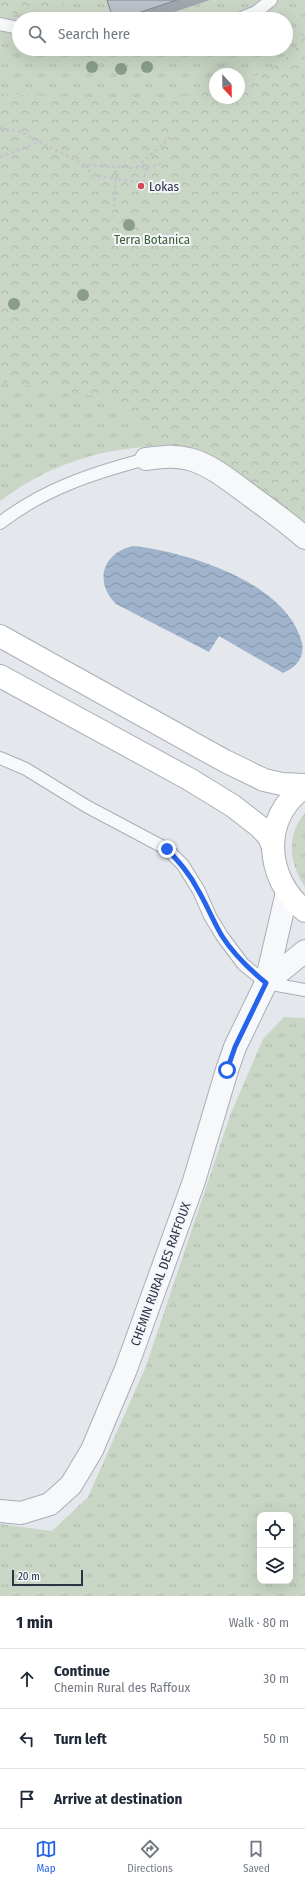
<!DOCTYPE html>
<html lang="en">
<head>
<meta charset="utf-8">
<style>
	:root { --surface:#fff; --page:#f6f6f7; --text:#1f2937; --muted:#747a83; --line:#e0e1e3; --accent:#2563eb }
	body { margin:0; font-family:"Fira Sans Condensed",sans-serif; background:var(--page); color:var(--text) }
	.controls { position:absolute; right:12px; bottom:12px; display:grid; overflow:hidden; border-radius:8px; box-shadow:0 4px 16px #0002 }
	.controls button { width:36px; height:36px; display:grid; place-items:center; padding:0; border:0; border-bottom:1px solid var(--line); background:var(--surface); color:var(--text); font:20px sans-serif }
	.compass { position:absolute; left:209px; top:68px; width:36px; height:36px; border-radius:50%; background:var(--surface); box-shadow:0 4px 16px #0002; rotate:158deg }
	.scale { position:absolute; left:12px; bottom:10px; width:71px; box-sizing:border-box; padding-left:4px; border:2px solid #2b3445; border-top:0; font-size:11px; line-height:14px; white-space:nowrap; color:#2b3445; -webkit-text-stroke:3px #f4f6f9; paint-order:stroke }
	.stop { position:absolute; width:12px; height:12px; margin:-9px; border:3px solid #2563eb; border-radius:50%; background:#fff }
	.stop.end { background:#2563eb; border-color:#fff; box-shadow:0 1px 4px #0008 }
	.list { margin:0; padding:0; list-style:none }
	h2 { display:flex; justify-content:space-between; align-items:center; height:52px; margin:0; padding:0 16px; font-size:17px }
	h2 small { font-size:13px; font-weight:400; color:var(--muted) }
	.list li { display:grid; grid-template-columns:26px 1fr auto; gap:12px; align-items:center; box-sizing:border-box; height:60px; padding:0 16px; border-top:1px solid var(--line) }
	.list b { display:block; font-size:15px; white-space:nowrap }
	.list p { margin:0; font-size:13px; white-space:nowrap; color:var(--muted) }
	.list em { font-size:13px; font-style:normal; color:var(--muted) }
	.icon { flex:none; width:22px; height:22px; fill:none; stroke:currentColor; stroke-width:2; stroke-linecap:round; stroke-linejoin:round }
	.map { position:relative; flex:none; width:305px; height:1596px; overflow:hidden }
	.search { position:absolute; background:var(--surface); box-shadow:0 4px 16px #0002; left:12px; right:12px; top:12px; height:44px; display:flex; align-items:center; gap:10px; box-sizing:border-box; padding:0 14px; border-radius:22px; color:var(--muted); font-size:15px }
	.sheet { height:232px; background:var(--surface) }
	nav { display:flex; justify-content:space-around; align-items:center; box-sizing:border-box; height:56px; border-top:1px solid var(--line); background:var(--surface); font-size:11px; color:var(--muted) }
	nav a { display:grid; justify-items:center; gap:2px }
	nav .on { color:var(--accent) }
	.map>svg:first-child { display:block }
</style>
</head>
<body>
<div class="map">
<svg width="305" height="1596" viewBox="0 0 305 1596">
	<defs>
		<pattern id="grass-tufts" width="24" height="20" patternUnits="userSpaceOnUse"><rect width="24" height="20" fill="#c9d6c5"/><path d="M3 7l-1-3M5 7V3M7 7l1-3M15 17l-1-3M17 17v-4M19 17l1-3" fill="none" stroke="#adb8ab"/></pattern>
		<pattern id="forest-crowns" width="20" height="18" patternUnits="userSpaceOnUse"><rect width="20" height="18" fill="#c9d6c5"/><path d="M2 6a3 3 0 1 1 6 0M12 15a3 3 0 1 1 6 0" fill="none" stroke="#adb8ab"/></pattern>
		<pattern id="water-waves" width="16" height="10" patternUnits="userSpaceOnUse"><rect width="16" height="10" fill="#9fb4cc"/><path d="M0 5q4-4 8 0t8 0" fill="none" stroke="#8293a7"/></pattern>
	</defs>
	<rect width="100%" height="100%" fill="#e4e7ec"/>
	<!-- grass -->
	<g fill="url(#grass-tufts)" fill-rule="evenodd">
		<path d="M0,0H305V517L110,400L137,419L166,446C103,447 51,463 0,501ZM19,19H286V49H19ZM215,74H239V98H215Z"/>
		<path d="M305,813V887C289,864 286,835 305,813Z"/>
		<path d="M284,1017L305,1018V1596H0V1524L52,1531L88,1497L146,1366L231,1113L263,1039ZM260,1515H290V1581H260Z"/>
	</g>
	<!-- forest -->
	<g fill="url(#forest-crowns)">
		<polygon points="0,0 71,0 39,16 0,11"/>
		<path d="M305,30V529L166,446L137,419L107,398L0,381V94L158,100L215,91V98H239V82C265,73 297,59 305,30Z"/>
	</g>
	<!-- water -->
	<path fill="url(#water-waves)" d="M133,546C187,552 287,582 302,643C305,657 296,668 283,673L219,636L209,652L116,604C94,582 102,553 133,546Z"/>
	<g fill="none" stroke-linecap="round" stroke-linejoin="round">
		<defs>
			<g id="service">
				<polyline points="239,19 256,12 271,0"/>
				<polyline points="0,24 19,28"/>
				<path d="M0,523C44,489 93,473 146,459"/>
				<polyline points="0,758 26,769 86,806 167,849 183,865 199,891 210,916 222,936 243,964 266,983 305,990"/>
			</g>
			<g id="minor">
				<path d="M146,459C161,457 175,455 189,459C212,465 233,483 252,497C270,510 288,523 305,538"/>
				<polyline points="266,983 305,951"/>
				<polyline points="0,1511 21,1513 50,1504 71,1485 92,1450 126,1369 194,1181 227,1070 235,1047 266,983 287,892"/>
			</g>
			<g id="secondary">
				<polyline points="0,636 225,761 264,780 282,784 305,785"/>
				<polyline points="0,676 189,779 233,806 260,827 269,837 273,847"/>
				<path d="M305,787C260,817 265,879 305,911"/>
			</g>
		</defs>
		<!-- service casing -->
		<use href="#service" stroke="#a9aeb7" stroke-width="14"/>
		<!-- minor casing -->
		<use href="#minor" stroke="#a9aeb7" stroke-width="24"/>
		<!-- secondary casing -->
		<use href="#secondary" stroke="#a9aeb7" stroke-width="24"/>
		<!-- path -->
		<g stroke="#c2c5cb" stroke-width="2.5" stroke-dasharray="3 3" stroke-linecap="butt">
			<polyline points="0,128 19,131 85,165 147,168 143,182 116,179 113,217"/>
			<polyline points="0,157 39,142"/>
			<polyline points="85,165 92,175 116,179 115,167"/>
			<polyline points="137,167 173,135"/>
			<polyline points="147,168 161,164"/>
			<polygon points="128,224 131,224 130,226"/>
			<polygon points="83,293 85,294 83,296 82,295"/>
			<rect x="13" y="303" width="2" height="2"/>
		</g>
		<!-- service -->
		<use href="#service" stroke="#f7f8fa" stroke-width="12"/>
		<!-- minor -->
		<use href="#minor" stroke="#f7f8fa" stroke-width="22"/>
		<!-- secondary -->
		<use href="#secondary" stroke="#fff" stroke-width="22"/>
	</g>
	<!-- trees -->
	<g fill="#899d89">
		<circle cx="92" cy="67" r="6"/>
		<circle cx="147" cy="67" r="6"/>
		<circle cx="121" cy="69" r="6"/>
		<circle cx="129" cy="225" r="6"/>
		<circle cx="83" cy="295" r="6"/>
		<circle cx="14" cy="304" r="6"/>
	</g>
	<!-- wall -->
	<polygon fill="#a1a5ae" points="107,0 210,0 153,19 113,19"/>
	<!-- building -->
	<polygon fill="#bbc0ca" stroke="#83868d" points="107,0 177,0 120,19 113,19"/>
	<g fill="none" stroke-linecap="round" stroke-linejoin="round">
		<!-- route -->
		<path stroke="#2563eb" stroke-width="5" d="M167,849C179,862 190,874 198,890C207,905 213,921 222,936C234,955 249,969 266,983L235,1047L227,1070"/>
	</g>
	<!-- markers -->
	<circle fill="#d1495b" stroke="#f4f6f9" stroke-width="1.5" cx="141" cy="186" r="4"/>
	<g text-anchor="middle" stroke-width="4" stroke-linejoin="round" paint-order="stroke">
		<!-- poi labels -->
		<g font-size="13" fill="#2b3445" stroke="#f4f6f9" text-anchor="start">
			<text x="149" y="191">Lokas</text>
		</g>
		<!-- park labels -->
		<g font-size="13" fill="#3f6138" stroke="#f4f6f9">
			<text x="152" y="244">Terra Botanica</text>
		</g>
		<!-- street labels -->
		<g font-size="13" fill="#2b3445" stroke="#f4f6f9">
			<text transform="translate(160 1274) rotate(-70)" y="5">CHEMIN RURAL DES RAFFOUX</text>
		</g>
	</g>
</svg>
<div class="controls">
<button><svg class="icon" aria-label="locate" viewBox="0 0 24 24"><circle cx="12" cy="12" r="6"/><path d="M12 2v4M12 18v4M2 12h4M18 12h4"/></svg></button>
<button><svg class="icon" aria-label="layers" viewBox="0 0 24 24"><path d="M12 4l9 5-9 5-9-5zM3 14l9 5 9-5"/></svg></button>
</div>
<svg class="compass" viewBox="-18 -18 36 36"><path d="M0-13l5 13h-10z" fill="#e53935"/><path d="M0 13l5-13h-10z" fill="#747a83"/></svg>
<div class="scale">20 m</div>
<div class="stop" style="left:227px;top:1070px"></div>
<div class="stop end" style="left:167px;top:849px"></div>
<div class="search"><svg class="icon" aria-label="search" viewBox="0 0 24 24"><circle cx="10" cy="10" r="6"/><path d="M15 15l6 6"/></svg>Search here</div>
</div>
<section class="sheet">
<h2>1 min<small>Walk · 80 m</small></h2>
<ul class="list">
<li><svg class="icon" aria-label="ahead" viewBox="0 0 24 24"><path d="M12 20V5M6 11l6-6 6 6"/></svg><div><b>Continue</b><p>Chemin Rural des Raffoux</p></div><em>30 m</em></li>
<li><svg class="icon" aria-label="left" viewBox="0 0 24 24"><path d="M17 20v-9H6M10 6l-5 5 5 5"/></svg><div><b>Turn left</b></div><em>50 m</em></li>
<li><svg class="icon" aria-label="arrive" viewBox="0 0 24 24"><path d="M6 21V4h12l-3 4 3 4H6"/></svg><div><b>Arrive at destination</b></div></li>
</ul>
</section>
<nav>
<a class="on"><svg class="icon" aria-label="map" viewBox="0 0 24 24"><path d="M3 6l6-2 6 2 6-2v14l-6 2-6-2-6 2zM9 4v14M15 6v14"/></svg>Map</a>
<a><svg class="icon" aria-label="directions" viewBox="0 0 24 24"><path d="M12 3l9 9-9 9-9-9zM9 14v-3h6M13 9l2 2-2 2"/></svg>Directions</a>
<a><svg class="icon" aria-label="saved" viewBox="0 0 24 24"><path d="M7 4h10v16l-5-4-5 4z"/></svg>Saved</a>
</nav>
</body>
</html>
